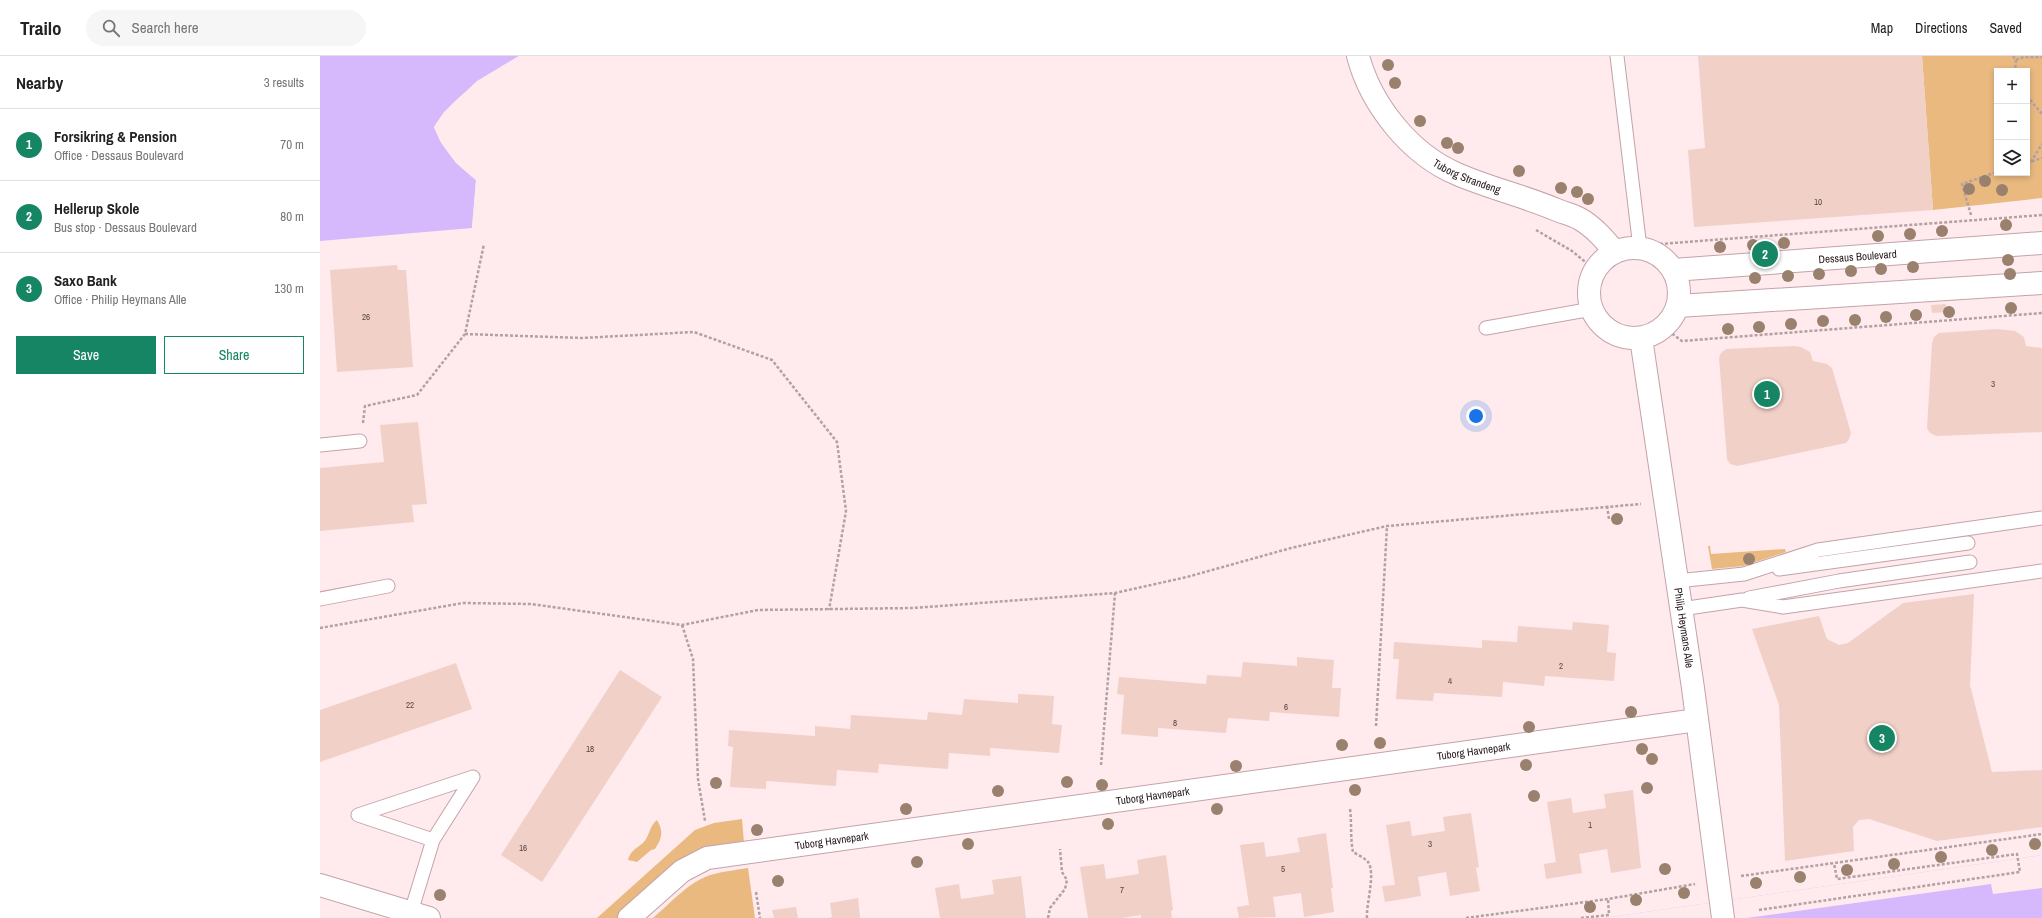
<!DOCTYPE html>
<html lang="en">
<head>
<meta charset="utf-8">
<style>
	:root { --surface:#fff; --page:#f6f6f6; --text:#222; --muted:#767676; --line:#e0e0e0; --accent:#168564 }
	body { margin:0; font-family:"Archivo Narrow",sans-serif; background:var(--page); color:var(--text) }
	.controls { position:absolute; right:12px; top:12px; display:grid; overflow:hidden; border-radius:0px; box-shadow:0 2px 6px #0003 }
	.controls button { width:36px; height:36px; display:grid; place-items:center; padding:0; border:0; border-bottom:1px solid var(--line); background:var(--surface); color:var(--text); font:20px sans-serif }
	.you { position:absolute; left:1156px; top:360px; width:14px; height:14px; margin:-10px; border:3px solid #fff; border-radius:50%; background:#1a73e8; box-shadow:0 0 0 6px #1a73e833 }
	.badge { display:grid; place-items:center; width:26px; height:26px; border-radius:50%; background:var(--accent); color:#fff; font-size:13px; font-weight:700 }
	.pin { position:absolute; translate:-50% -50%; border:2px solid #fff; box-shadow:0 1px 4px #0006 }
	.list { margin:0; padding:0; list-style:none }
	h2 { display:flex; justify-content:space-between; align-items:center; height:52px; margin:0; padding:0 16px; font-size:17px }
	h2 small { font-size:13px; font-weight:400; color:var(--muted) }
	.list li { display:grid; grid-template-columns:26px 1fr auto; gap:12px; align-items:center; box-sizing:border-box; height:72px; padding:0 16px; border-top:1px solid var(--line) }
	.list b { display:block; font-size:15px; white-space:nowrap }
	.list p { margin:0; font-size:13px; white-space:nowrap; color:var(--muted) }
	.list em { font-size:13px; font-style:normal; color:var(--muted) }
	.actions { display:flex; gap:8px; padding:12px 16px }
	.actions a { flex:1; padding:9px 0; border:1px solid var(--accent); border-radius:0px; text-align:center; font-size:14px; color:var(--accent) }
	.actions .main { background:var(--accent); color:#fff }
	.icon { flex:none; width:22px; height:22px; fill:none; stroke:currentColor; stroke-width:2; stroke-linecap:round; stroke-linejoin:round }
	.map { position:relative; flex:none; width:1722px; height:862px; overflow:hidden }
	header { display:flex; align-items:center; gap:24px; box-sizing:border-box; height:56px; padding:0 20px; background:var(--surface); border-bottom:1px solid var(--line) }
	header strong { font-size:19px }
	nav { display:flex; gap:22px; margin-inline-start:auto; font-size:14px }
	.search { width:280px; height:36px; background:var(--page); display:flex; align-items:center; gap:10px; box-sizing:border-box; padding:0 14px; border-radius:22px; color:var(--muted); font-size:15px }
	main { display:flex }
	aside { flex:1; background:var(--surface) }
	.map>svg:first-child { display:block }
</style>
</head>
<body>
<header>
<strong>Trailo</strong>
<div class="search"><svg class="icon" aria-label="search" viewBox="0 0 24 24"><circle cx="10" cy="10" r="6"/><path d="M15 15l6 6"/></svg>Search here</div>
<nav><a>Map</a><a>Directions</a><a>Saved</a></nav>
</header>
<main>
<aside>
<h2>Nearby<small>3 results</small></h2>
<ul class="list">
<li><span class="badge">1</span><div><b>Forsikring &amp; Pension</b><p>Office · Dessaus Boulevard</p></div><em>70 m</em></li>
<li><span class="badge">2</span><div><b>Hellerup Skole</b><p>Bus stop · Dessaus Boulevard</p></div><em>80 m</em></li>
<li><span class="badge">3</span><div><b>Saxo Bank</b><p>Office · Philip Heymans Alle</p></div><em>130 m</em></li>
</ul>
<div class="actions"><a class="main">Save</a><a>Share</a></div>
</aside>
<div class="map">
<svg width="1722" height="862" viewBox="0 0 1722 862">
	<rect width="100%" height="100%" fill="#ffeaed"/>
	<!-- green -->
	<g fill="#e9b980" fill-rule="evenodd">
		<path d="M1602,0H1722V142L1613,154ZM1677,15H1707V117H1677Z"/>
		<polygon points="1388,490 1390,490 1391,498 1465,493 1466,496 1423,510 1392,513"/>
		<polygon points="422,763 424,787 355,811 297,862 277,862 375,774 394,767"/>
		<path d="M337,764C344,776 342,782 335,793L331,794L317,806L308,804C310,795 317,792 323,787C330,780 329,770 337,764Z"/>
		<path d="M428,812L435,862H333C351,847 370,824 394,818C405,815 417,814 428,812Z"/>
	</g>
	<!-- water -->
	<g fill="#d6b9fd">
		<path d="M0,0H199C167,20 135,38 114,71C124,95 136,108 156,124L152,172L0,185Z"/>
		<polygon points="1722,799 1722,862 1284,862"/>
	</g>
	<!-- pier -->
	<g fill="#ffeaed">
		<polygon points="199,0 201,0 158,27 125,57 116,71 121,84 137,106 158,123 154,172 152,172 156,124 136,107 120,85 114,71 124,56 157,25"/>
		<polygon points="1722,799 1722,832 1673,838 1671,828 1427,862 1284,862"/>
	</g>
	<!-- building -->
	<g fill="#f1d1c7">
		<polygon points="1378,0 1602,0 1613,154 1374,171 1368,94 1385,92"/>
		<polygon points="1438,187 1451,187 1452,192 1439,193"/>
		<polygon points="77,209 78,214 86,214 93,311 17,316 10,214"/>
		<polygon points="1626,248 1626,256 1612,257 1611,249"/>
		<polygon points="1677,273 1695,275 1704,281 1706,290 1722,292 1722,376 1616,380 1610,377 1607,372 1612,287 1614,281 1619,277"/>
		<polygon points="1474,290 1481,291 1490,296 1493,305 1507,308 1512,312 1531,377 1529,383 1526,387 1417,410 1410,408 1407,403 1399,302 1401,297 1406,293"/>
		<polygon points="98,366 107,448 92,449 94,466 0,475 0,412 64,406 60,369"/>
		<polygon points="1654,538 1650,629 1672,716 1722,714 1722,771 1617,785 1549,763 1539,764 1533,771 1534,795 1465,805 1459,649 1432,573 1499,560 1507,583 1519,589 1528,587 1583,547"/>
		<polygon points="1253,566 1289,569 1287,596 1296,597 1294,625 1225,620 1224,630 1183,626 1182,641 1114,637 1113,645 1076,643 1079,603 1073,603 1074,586 1162,592 1162,584 1197,586 1198,570 1252,574"/>
		<polygon points="977,601 1014,604 1012,632 1021,632 1019,661 950,656 949,665 908,662 906,677 838,672 838,681 801,678 804,639 797,638 799,621 886,628 887,619 921,621 923,606 977,610"/>
		<polygon points="136,607 152,653 0,706 0,654"/>
		<polygon points="300,614 342,641 222,826 181,799"/>
		<polygon points="698,638 734,640 732,668 742,669 739,697 670,692 670,700 629,697 628,713 559,708 558,717 517,714 516,730 446,725 446,733 410,731 413,691 408,690 409,674 495,680 495,670 530,673 531,659 607,664 608,656 642,659 644,643 698,647"/>
		<polygon points="1313,734 1321,812 1291,817 1287,793 1259,798 1262,817 1226,823 1224,808 1236,806 1227,746 1251,742 1253,757 1286,752 1284,738"/>
		<polygon points="1151,757 1159,811 1156,812 1160,835 1130,840 1126,816 1098,821 1101,840 1065,846 1062,830 1075,829 1066,769 1090,765 1092,780 1125,775 1123,761"/>
		<polygon points="1006,777 1013,832 1011,832 1014,856 984,861 981,837 953,841 956,861 919,862 917,851 929,849 920,789 944,786 946,801 980,796 977,782"/>
		<polygon points="846,799 853,854 851,855 852,862 821,862 821,859 802,862 768,862 760,811 784,808 786,823 819,818 817,804"/>
		<polygon points="701,820 706,862 620,862 615,832 639,828 641,843 655,841 674,838 672,824"/>
		<polygon points="538,842 540,862 509,862 512,861 510,847"/>
		<polygon points="476,851 478,862 454,862 452,854"/>
	</g>
	<g fill="none" stroke-linecap="round" stroke-linejoin="round">
		<defs>
			<g id="lane">
				<polyline points="1297,0 1320,192"/>
				<polyline points="1166,272 1272,253"/>
				<polyline points="0,389 40,385"/>
				<polyline points="1459,513 1648,487"/>
				<polyline points="1357,525 1424,518 1498,494 1722,462"/>
				<polyline points="1429,542 1519,525 1650,506"/>
				<polyline points="0,543 68,530"/>
				<polyline points="1361,553 1422,544 1463,551 1722,515"/>
				<polyline points="91,856 113,784 153,721 38,759 113,784"/>
			</g>
			<g id="street">
				<path id="s1" d="M1038,0C1051,49 1090,98 1137,118C1169,132 1204,140 1237,154C1244,157 1253,159 1260,163C1274,171 1285,184 1295,196"/>
				<polyline points="0,829 109,862"/>
				<path id="s2" d="M309,862L362,815L387,802L1377,664"/>
			</g>
			<g id="secondary">
				<circle cx="1314" cy="237" r="45"/>
				<path id="s3" d="M1353,214L1722,187"/>
				<polyline points="1358,250 1722,227"/>
				<path id="s4" d="M1321,282L1373,632L1403,862"/>
			</g>
		</defs>
		<!-- lane casing -->
		<use href="#lane" stroke="#c3a3a8" stroke-width="15"/>
		<!-- street casing -->
		<use href="#street" stroke="#c3a3a8" stroke-width="24"/>
		<!-- secondary casing -->
		<use href="#secondary" stroke="#c3a3a8" stroke-width="24"/>
		<!-- path -->
		<g stroke="#b2a0a3" stroke-width="2.5" stroke-dasharray="3 2" stroke-linecap="butt">
			<polyline points="1693,0 1696,4 1695,15"/>
			<polyline points="1696,4 1704,1 1722,1"/>
			<polyline points="1707,40 1722,58"/>
			<polyline points="1711,106 1722,88"/>
			<polyline points="1707,107 1722,102"/>
			<polyline points="1651,159 1642,128 1677,116"/>
			<polyline points="1216,174 1252,195 1275,214"/>
			<polyline points="1340,188 1722,159"/>
			<polyline points="1344,272 1362,285 1722,257"/>
			<polyline points="145,278 262,282 374,276 452,304 517,386 526,455 509,554"/>
			<polyline points="43,367 45,350 97,339 145,278 164,188"/>
			<polyline points="1287,450 1289,463"/>
			<polyline points="362,569 373,603 378,723 385,765"/>
			<polyline points="0,572 143,547 211,548 362,569 438,554 593,552 795,537 867,521 971,492 1067,470 1321,448"/>
			<polyline points="1056,670 1067,470"/>
			<polyline points="781,709 795,537"/>
			<path d="M1030,753C1032,768 1030,781 1033,796C1038,799 1045,802 1048,806C1056,817 1046,848 1047,862"/>
			<polyline points="1421,820 1722,778"/>
			<polyline points="436,836 440,862"/>
			<polyline points="1439,854 1700,816 1697,798 1517,823 1514,807"/>
			<polyline points="728,862 730,852 745,833 747,824 742,816 740,793"/>
			<polyline points="1146,862 1288,843 1375,828"/>
			<polyline points="1261,862 1289,859 1288,843"/>
		</g>
		<!-- lane -->
		<use href="#lane" stroke="#fff" stroke-width="13"/>
		<!-- street -->
		<use href="#street" stroke="#fff" stroke-width="22"/>
		<!-- secondary -->
		<use href="#secondary" stroke="#fff" stroke-width="22"/>
	</g>
	<!-- trees -->
	<g fill="#99816e">
		<circle cx="1068" cy="9" r="6"/>
		<circle cx="1075" cy="27" r="6"/>
		<circle cx="1100" cy="65" r="6"/>
		<circle cx="1127" cy="87" r="6"/>
		<circle cx="1138" cy="92" r="6"/>
		<circle cx="1199" cy="115" r="6"/>
		<circle cx="1665" cy="125" r="6"/>
		<circle cx="1241" cy="132" r="6"/>
		<circle cx="1649" cy="133" r="6"/>
		<circle cx="1682" cy="134" r="6"/>
		<circle cx="1257" cy="136" r="6"/>
		<circle cx="1268" cy="143" r="6"/>
		<circle cx="1686" cy="169" r="6"/>
		<circle cx="1622" cy="175" r="6"/>
		<circle cx="1590" cy="178" r="6"/>
		<circle cx="1558" cy="180" r="6"/>
		<circle cx="1464" cy="187" r="6"/>
		<circle cx="1433" cy="189" r="6"/>
		<circle cx="1400" cy="191" r="6"/>
		<circle cx="1688" cy="204" r="6"/>
		<circle cx="1593" cy="211" r="6"/>
		<circle cx="1561" cy="213" r="6"/>
		<circle cx="1531" cy="215" r="6"/>
		<circle cx="1499" cy="218" r="6"/>
		<circle cx="1690" cy="218" r="6"/>
		<circle cx="1468" cy="220" r="6"/>
		<circle cx="1435" cy="222" r="6"/>
		<circle cx="1691" cy="252" r="6"/>
		<circle cx="1629" cy="256" r="6"/>
		<circle cx="1596" cy="259" r="6"/>
		<circle cx="1566" cy="261" r="6"/>
		<circle cx="1535" cy="264" r="6"/>
		<circle cx="1503" cy="265" r="6"/>
		<circle cx="1471" cy="268" r="6"/>
		<circle cx="1439" cy="271" r="6"/>
		<circle cx="1408" cy="273" r="6"/>
		<circle cx="1297" cy="463" r="6"/>
		<circle cx="1429" cy="503" r="6"/>
		<circle cx="1311" cy="656" r="6"/>
		<circle cx="1209" cy="671" r="6"/>
		<circle cx="1060" cy="687" r="6"/>
		<circle cx="1022" cy="689" r="6"/>
		<circle cx="1322" cy="693" r="6"/>
		<circle cx="1332" cy="703" r="6"/>
		<circle cx="1206" cy="709" r="6"/>
		<circle cx="916" cy="710" r="6"/>
		<circle cx="747" cy="726" r="6"/>
		<circle cx="396" cy="727" r="6"/>
		<circle cx="782" cy="729" r="6"/>
		<circle cx="1327" cy="732" r="6"/>
		<circle cx="1035" cy="734" r="6"/>
		<circle cx="678" cy="735" r="6"/>
		<circle cx="1214" cy="740" r="6"/>
		<circle cx="586" cy="753" r="6"/>
		<circle cx="897" cy="753" r="6"/>
		<circle cx="788" cy="768" r="6"/>
		<circle cx="437" cy="774" r="6"/>
		<circle cx="648" cy="788" r="6"/>
		<circle cx="1715" cy="788" r="6"/>
		<circle cx="1672" cy="794" r="6"/>
		<circle cx="1621" cy="801" r="6"/>
		<circle cx="597" cy="806" r="6"/>
		<circle cx="1574" cy="808" r="6"/>
		<circle cx="1345" cy="813" r="6"/>
		<circle cx="1527" cy="814" r="6"/>
		<circle cx="1480" cy="821" r="6"/>
		<circle cx="458" cy="825" r="6"/>
		<circle cx="1436" cy="827" r="6"/>
		<circle cx="1364" cy="837" r="6"/>
		<circle cx="120" cy="839" r="6"/>
		<circle cx="1316" cy="844" r="6"/>
		<circle cx="1270" cy="851" r="6"/>
	</g>
	<g text-anchor="middle" stroke-width="3" stroke-linejoin="round" paint-order="stroke">
		<!-- number labels -->
		<g font-size="9" fill="#574645">
			<text x="1498" y="149">10</text>
			<text x="46" y="264">26</text>
			<text x="1673" y="331">3</text>
			<text x="1241" y="613">2</text>
			<text x="1130" y="628">4</text>
			<text x="90" y="652">22</text>
			<text x="966" y="654">6</text>
			<text x="855" y="670">8</text>
			<text x="270" y="696">18</text>
			<text x="1270" y="772">1</text>
			<text x="1110" y="791">3</text>
			<text x="203" y="795">16</text>
			<text x="963" y="816">5</text>
			<text x="802" y="837">7</text>
		</g>
		<!-- street labels -->
		<g font-size="11" fill="#24181a" stroke="#fff">
			<text dy="4" stroke="none"><textPath href="#s1" startOffset="169">Tuborg Strandeng</textPath></text>
			<text dy="4" stroke="none"><textPath href="#s3" startOffset="185">Dessaus Boulevard</textPath></text>
			<text dy="4" stroke="none"><textPath href="#s4" startOffset="293">Philip Heymans Alle</textPath></text>
			<text dy="4" stroke="none"><textPath href="#s2" startOffset="873">Tuborg Havnepark</textPath></text>
			<text dy="4" stroke="none"><textPath href="#s2" startOffset="549">Tuborg Havnepark</textPath></text>
			<text dy="4" stroke="none"><textPath href="#s2" startOffset="225">Tuborg Havnepark</textPath></text>
		</g>
	</g>
</svg>
<div class="controls">
<button>+</button>
<button>−</button>
<button><svg class="icon" aria-label="layers" viewBox="0 0 24 24"><path d="M12 4l9 5-9 5-9-5zM3 14l9 5 9-5"/></svg></button>
</div>
<div class="you"></div>
<div class="pin badge" style="left:1447px;top:338px">1</div>
<div class="pin badge" style="left:1445px;top:198px">2</div>
<div class="pin badge" style="left:1562px;top:682px">3</div>
</div>
</main>
</body>
</html>
